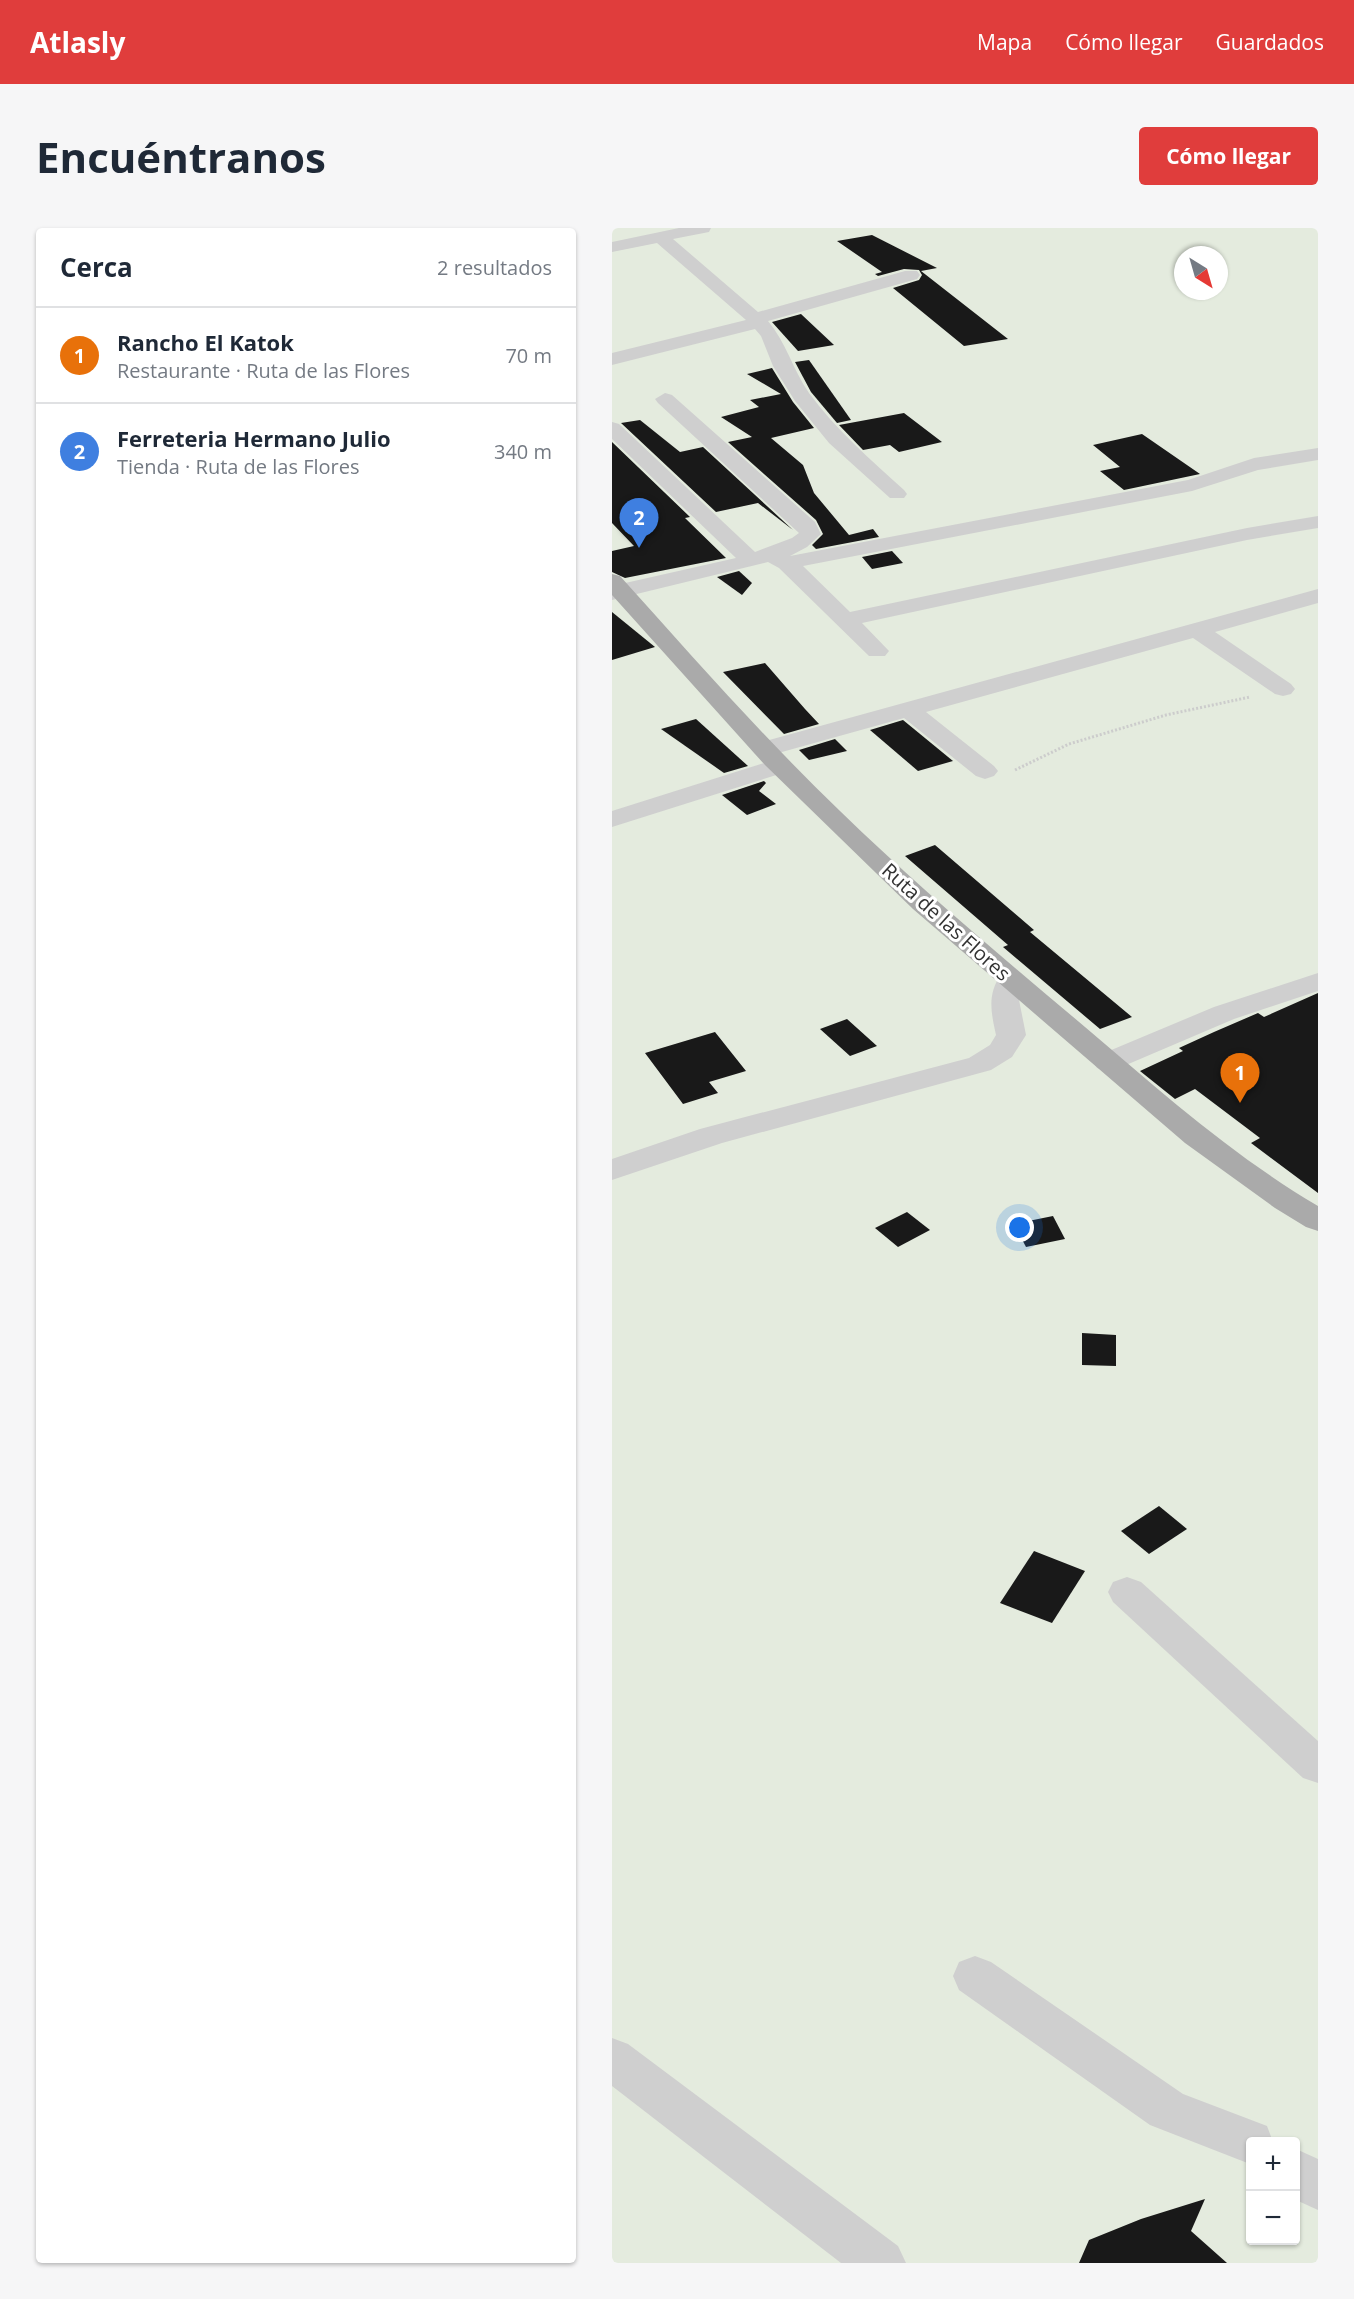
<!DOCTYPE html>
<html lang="es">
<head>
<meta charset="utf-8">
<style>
	:root { --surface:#fff; --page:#f6f6f7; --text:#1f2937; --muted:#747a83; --line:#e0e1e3; --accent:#e03d3c }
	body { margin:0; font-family:"Open Sans",sans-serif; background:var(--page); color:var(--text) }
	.controls { position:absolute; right:18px; bottom:18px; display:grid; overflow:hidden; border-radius:6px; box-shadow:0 2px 4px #0004 }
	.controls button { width:54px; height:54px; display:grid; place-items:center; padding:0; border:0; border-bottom:2px solid var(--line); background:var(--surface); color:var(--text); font:30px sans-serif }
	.compass { position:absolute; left:562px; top:18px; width:54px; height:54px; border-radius:50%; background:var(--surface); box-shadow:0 2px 4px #0004; rotate:143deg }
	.you { position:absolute; left:408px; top:1000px; width:21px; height:21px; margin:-15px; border:4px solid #fff; border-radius:50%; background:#1a73e8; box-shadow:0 0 0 9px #1a73e833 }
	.badge { display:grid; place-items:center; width:39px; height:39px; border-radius:50%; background:var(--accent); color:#fff; font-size:20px; font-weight:700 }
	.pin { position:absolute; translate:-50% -50px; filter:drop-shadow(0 2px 3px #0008) }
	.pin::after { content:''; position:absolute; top:32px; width:21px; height:18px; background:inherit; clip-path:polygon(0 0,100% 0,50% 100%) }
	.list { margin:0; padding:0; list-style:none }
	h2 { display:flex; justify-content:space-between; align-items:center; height:78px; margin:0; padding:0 24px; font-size:26px }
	h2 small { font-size:20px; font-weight:400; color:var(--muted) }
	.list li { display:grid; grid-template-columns:39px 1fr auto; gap:18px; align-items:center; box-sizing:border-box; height:96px; padding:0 24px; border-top:2px solid var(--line) }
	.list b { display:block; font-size:22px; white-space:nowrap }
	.list p { margin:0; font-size:20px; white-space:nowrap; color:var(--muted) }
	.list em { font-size:20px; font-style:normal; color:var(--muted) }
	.map { position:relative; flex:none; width:706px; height:2035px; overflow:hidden; border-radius:6px }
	header { display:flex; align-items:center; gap:36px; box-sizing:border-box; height:84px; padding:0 30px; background:var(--accent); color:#fff }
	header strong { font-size:28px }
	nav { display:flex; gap:33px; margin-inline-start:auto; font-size:21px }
	.intro { display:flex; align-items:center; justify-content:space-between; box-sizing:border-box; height:144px; padding:0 36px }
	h1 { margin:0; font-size:42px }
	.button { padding:15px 27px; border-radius:6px; background:var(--accent); color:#fff; font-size:21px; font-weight:700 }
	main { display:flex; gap:36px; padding:0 36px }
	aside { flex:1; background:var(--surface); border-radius:6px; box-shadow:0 2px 4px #0004 }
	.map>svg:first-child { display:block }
</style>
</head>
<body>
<header>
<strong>Atlasly</strong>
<nav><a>Mapa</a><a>Cómo llegar</a><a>Guardados</a></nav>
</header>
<div class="intro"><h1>Encuéntranos</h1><a class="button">Cómo llegar</a></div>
<main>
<aside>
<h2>Cerca<small>2 resultados</small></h2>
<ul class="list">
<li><span class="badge" style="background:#e8710a">1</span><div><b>Rancho El Katok</b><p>Restaurante · Ruta de las Flores</p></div><em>70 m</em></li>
<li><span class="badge" style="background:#3f7fe0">2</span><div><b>Ferreteria Hermano Julio</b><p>Tienda · Ruta de las Flores</p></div><em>340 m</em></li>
</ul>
</aside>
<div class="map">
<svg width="706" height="2035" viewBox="0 0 706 2035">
	<rect width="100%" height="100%" fill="#fff"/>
	<!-- green -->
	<path fill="#e4ebde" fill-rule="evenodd" d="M0,0H706V2035H0ZM571,27H607V63H571ZM638,1914H684V2012H638Z"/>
	<!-- building -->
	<g fill="#191919">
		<polygon points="260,7 325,40 309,43 396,111 352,118 281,60 307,52 310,47 307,42 292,41 266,48 263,46 270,44 225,13"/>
		<polygon points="189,86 222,117 186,123 160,94"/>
		<polygon points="197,132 239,192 225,195 199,164 183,134"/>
		<polygon points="160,140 181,174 202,200 159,210 191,237 202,265 237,307 261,301 267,309 204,321 200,317 211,306 204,292 116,214 140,209 109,189 147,179 138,172 169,166 135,146"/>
		<polygon points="292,185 330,214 287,224 278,217 251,222 227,197"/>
		<polygon points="28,192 68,224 91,219 181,302 146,275 104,284 9,195"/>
		<polygon points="530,206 588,246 512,262 488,243 508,239 481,217"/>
		<polygon points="0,214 78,289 73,290 114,330 13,350 0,344 0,323 22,318 0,295"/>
		<polygon points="280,323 291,335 260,341 250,329"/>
		<polygon points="127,343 140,355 130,367 105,349"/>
		<polygon points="0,384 43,419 0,432"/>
		<polygon points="153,435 193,481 207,496 172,506 111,444"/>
		<polygon points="84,491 136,538 112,545 49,501"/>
		<polygon points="291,492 341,533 306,543 258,502"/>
		<polygon points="223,511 235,523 197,532 187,522"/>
		<polygon points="152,553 154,555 147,563 164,576 135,587 110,567"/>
		<polygon points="323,617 422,702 418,704 520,789 488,801 391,719 396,717 293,628"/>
		<polygon points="706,765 706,965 639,915 648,910 583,861 563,871 528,843 571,823 567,820 602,804 646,785 652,789"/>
		<polygon points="235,791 265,818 238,828 208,801"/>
		<polygon points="103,804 134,843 97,854 106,865 71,876 33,825"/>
		<polygon points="295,984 318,1002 286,1019 263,1000"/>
		<polygon points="441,988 453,1011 414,1019 402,996"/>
		<polygon points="470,1105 504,1107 504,1138 470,1137"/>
		<polygon points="547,1278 575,1301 537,1326 509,1303"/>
		<polygon points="422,1323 473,1343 440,1395 388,1375"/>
		<polygon points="593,1971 579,2003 615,2035 467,2035 477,2012 529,1991"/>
	</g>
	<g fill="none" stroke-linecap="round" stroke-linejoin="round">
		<!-- path -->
		<polyline stroke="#ccc" stroke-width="3" stroke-dasharray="2 2" stroke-linecap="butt" points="403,542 457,516 554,487 638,469"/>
		<!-- minor -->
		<g fill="#cfcfcf" fill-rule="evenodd">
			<path d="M67,0H99L97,4L61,11L146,84L293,43H305L308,47L305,51L156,93C174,114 181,142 197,165C224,202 258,231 292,262L295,266L292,270H278L217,215L183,173L161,138L149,108L143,101L0,137V125L134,92L45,15L0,24V14Z"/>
			<polygon points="53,165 60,167 203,294 209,306 195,319 178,328 576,252 642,230 706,220 706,232 646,242 580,263 191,338 238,384 635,300 706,288 706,300 635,312 250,395 277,423 273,428 257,428 167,340 156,334 0,372 0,358 124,330 0,211 0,194 7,196 143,324 180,310 187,305 46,175 43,171"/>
			<polygon points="706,361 706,375 603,404 679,456 683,461 679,466 671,468 663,466 581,410 314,484 382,538 386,543 382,548 373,551 364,548 292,490 152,529 143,526 139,521 143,516"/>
			<polygon points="168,530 177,533 181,538 177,543 0,599 0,583"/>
			<path d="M399,743L409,746L413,752L407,772L414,807L400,829L379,842L110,915L0,952V931L88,901L357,830L378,817L384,807C379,784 375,767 389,746Z"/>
			<polygon points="706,745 706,763 622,791 507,840 496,843 485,840 481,834 485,828 602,779"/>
			<polygon points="515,1349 529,1354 706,1513 706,1555 691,1550 501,1374 496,1364 501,1354"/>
			<polygon points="363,1728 379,1734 571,1866 655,1898 661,1914 638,1914 638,1936 538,1897 347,1762 341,1748 347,1734"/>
			<polygon points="0,1810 16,1816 286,2018 294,2035 229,2035 0,1858"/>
			<polygon points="684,1921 706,1931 706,1982 684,1972"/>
		</g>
		<!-- major -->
		<path fill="#aaa" fill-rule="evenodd" d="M0,346L8,348C80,428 151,509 228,583C306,659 390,729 473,799C548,863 621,928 706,978V1003L694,999L663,980L573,915L301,681L153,537L0,367Z"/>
	</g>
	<g text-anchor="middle" stroke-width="6" stroke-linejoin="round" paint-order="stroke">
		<!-- street labels -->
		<g font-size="20" fill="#323232" stroke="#fff">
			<text transform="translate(334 694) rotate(42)" y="7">Ruta de las Flores</text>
		</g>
	</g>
</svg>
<div class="controls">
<button>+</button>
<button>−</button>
</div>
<svg class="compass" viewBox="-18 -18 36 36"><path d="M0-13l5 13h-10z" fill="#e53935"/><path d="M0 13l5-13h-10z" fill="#747a83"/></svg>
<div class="you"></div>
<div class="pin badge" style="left:628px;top:875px;background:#e8710a">1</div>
<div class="pin badge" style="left:27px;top:320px;background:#3f7fe0">2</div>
</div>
</main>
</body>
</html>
